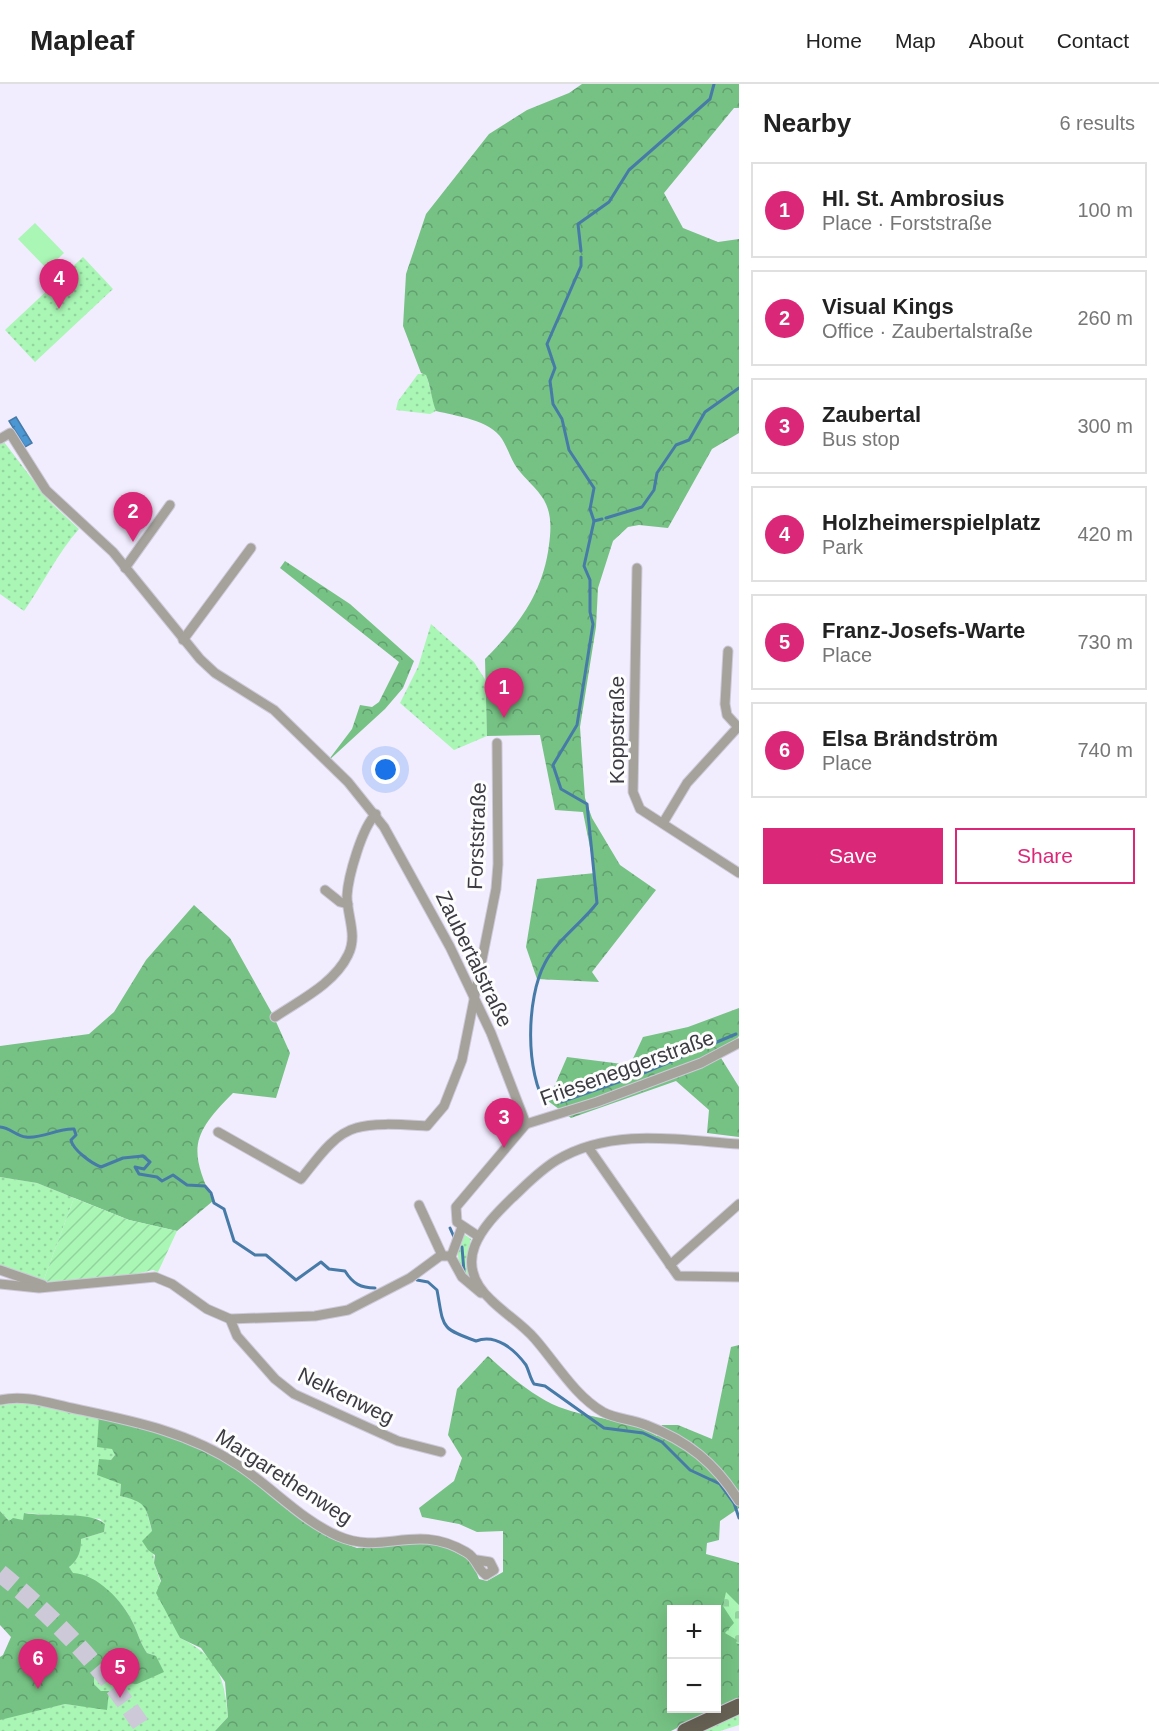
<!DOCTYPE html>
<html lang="en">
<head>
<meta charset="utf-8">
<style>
	:root { --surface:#fff; --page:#f6f6f6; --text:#222; --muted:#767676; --line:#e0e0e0; --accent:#db2777 }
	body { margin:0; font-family:Helvetica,sans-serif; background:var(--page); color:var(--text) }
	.controls { position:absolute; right:18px; bottom:18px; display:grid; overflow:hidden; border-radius:0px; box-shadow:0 6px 24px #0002 }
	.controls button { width:54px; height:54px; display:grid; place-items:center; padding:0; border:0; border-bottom:2px solid var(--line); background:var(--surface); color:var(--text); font:30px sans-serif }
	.you { position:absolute; left:386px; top:686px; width:21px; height:21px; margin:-15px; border:4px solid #fff; border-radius:50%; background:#1a73e8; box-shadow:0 0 0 9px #1a73e833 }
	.badge { display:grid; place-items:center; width:39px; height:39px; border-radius:50%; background:var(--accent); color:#fff; font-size:20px; font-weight:700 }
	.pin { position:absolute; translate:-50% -50px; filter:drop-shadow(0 2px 3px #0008) }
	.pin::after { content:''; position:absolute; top:32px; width:21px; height:18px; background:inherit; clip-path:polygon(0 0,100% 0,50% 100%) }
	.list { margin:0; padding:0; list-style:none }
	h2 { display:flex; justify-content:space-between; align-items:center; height:78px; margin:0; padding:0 24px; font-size:26px }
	h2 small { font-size:20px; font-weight:400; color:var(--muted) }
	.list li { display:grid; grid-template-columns:39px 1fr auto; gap:18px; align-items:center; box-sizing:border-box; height:96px; margin:0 12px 12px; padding:0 12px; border:2px solid var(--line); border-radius:0px }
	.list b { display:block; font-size:22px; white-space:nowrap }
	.list p { margin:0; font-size:20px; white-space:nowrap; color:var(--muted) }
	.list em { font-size:20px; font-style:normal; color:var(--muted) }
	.actions { display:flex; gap:12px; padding:18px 24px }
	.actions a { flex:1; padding:14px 0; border:2px solid var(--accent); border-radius:0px; text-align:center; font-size:21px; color:var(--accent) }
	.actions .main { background:var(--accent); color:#fff }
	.map { position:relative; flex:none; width:739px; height:1647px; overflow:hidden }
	header { display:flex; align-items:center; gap:36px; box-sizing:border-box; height:84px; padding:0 30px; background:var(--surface); border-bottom:2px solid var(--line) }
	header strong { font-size:28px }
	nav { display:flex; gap:33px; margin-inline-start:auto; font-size:21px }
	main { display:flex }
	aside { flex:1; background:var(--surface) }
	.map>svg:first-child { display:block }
</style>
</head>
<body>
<header>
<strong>Mapleaf</strong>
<nav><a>Home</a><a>Map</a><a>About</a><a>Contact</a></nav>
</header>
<main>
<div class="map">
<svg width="739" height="1647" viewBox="0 0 739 1647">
	<defs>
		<pattern id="grass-dots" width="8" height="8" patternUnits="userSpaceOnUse" patternTransform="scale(1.5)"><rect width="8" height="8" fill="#a9f6b5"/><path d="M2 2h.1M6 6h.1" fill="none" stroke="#92d49d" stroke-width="1.8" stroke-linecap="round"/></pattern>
		<pattern id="forest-crowns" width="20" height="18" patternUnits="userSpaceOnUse" patternTransform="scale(1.5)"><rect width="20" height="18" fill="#76c284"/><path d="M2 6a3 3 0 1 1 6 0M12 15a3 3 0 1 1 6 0" fill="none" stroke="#629f6e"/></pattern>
		<pattern id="cemetery-stones" width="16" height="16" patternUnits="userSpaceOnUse" patternTransform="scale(1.5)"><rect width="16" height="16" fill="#a9f6b5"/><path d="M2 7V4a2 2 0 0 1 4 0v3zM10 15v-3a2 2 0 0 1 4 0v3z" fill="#92d49d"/></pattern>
		<pattern id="garden-furrows" width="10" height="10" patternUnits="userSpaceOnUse" patternTransform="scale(1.5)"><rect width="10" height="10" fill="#a9f6b5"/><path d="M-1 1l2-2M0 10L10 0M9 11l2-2" fill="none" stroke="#92d49d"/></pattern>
		<pattern id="water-ripples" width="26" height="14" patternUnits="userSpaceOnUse" patternTransform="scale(1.5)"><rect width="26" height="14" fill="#4a97d3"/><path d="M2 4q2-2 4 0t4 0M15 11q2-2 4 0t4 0" fill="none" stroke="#3f7cad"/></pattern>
	</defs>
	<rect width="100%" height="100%" fill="#f2ecff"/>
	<!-- grass -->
	<g fill="url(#grass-dots)">
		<polygon points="83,173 113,205 35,278 5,246"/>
		<polygon points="418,290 426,290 436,327 430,330 396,326 398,317"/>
		<path d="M4,358L49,417L79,445C57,470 43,500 24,527L0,510V360Z"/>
		<polygon points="431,540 474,578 486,597 487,652 454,666 400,619 418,583"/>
		<polygon points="0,1093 37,1099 74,1114 43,1198 0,1183"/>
		<path d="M461,1148L471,1155L467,1172L471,1199C456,1177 456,1174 461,1148Z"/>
		<path d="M28,1318L99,1332L115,1371L111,1376L121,1400L120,1412L140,1417L146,1425L152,1447L154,1479L180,1554C219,1573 224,1593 228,1633L215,1647H0V1636L7,1633L65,1620L82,1622L101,1607L94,1600V1592L100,1585L108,1584L115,1589L156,1572L147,1569C140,1559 138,1549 133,1539C122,1514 98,1496 73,1490L69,1483L81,1455L104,1448L105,1440L100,1435L25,1429L23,1436L9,1437L0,1427V1321Z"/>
		<polygon points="739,1629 739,1641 720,1647 699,1647"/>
	</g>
	<!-- forest -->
	<g fill="url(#forest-crowns)">
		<path d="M582,0H739V24H734L664,109L683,144L718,158L739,155V349L712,365L668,444L639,441L628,443L613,457L598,504L596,543L580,643L585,714L592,734L620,781L656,806L592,888L599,898L537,895L526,863L537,795L595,789L583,728L555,726L540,651L487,652L485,575C519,541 543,509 549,461C551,446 552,430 544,416C537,404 525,395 517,384C511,375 508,365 502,355C490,336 456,332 436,327C431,314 431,303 426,291L421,289L403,242L406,190L426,130L489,50L527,26L569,9Z"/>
		<polygon points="285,477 350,520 414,577 403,604 385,625 327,678 352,645 360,621 372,623 379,618 399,578 280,484"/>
		<path d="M194,821L230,854L273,931L290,969L276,1014L233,1009C192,1050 188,1065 213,1117L177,1147L129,1136L37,1099L0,1093V962L89,950L114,928L146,876Z"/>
		<polygon points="739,924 739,952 721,974 739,1003 739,1053 707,1049 709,1026 676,997 571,1034 548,1017 567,973 630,981 643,953 688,943"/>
		<path d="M739,1261V1424L720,1437L719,1456L707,1459L706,1470L739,1479V1615L717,1624L716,1526H672V1624L715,1625L671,1647H215L228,1633L225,1598L201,1564L180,1554L156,1509L161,1497L154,1479L155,1471L148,1466L142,1457L152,1447C146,1422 146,1418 120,1412L121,1400L97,1391L99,1375L111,1376L115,1371L112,1365L97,1363L99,1332L190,1357L225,1377L335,1456L357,1464L436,1458L472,1477L479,1495L487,1497L503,1488V1447L477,1448L459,1440L422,1433L419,1424L454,1397L462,1374L448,1351L457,1305L488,1272C509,1291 532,1312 559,1323C590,1335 628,1335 657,1352L662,1341H678L712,1355L731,1263Z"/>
		<path d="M0,1427L9,1437L13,1434L23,1436L24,1429C45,1433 91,1427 105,1440L104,1448L81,1455C81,1467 79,1475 69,1483L73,1489C97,1490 123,1517 133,1539C138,1549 140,1559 147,1569L156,1572L164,1588L137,1600L117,1598L114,1589L108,1584L100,1585L94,1592V1600L101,1607H109L107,1626L65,1620L0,1636V1573L3,1571L11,1553L0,1541Z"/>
	</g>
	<!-- cemetery -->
	<polygon fill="url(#cemetery-stones)" points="726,1508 739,1521 739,1560 736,1559 737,1556 725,1549 734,1539 723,1522"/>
	<!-- garden -->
	<polygon fill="url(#garden-furrows)" points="74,1114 129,1136 177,1147 158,1188 153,1186 118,1194 43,1198"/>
	<!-- pitch -->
	<polygon fill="#a9f6b5" points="35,139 64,169 47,185 18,155"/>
	<!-- water -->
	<polygon fill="url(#water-ripples)" stroke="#467ba8" stroke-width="1.5" points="16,333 32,359 25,363 9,337"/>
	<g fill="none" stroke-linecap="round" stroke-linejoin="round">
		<!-- stream -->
		<g stroke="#467ba8" stroke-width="3">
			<polyline points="581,167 578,140 609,118 629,86 710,15 714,0"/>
			<polyline points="606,434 642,423 654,406 657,389 676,361 689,356 705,328 739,304"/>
			<polyline points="594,437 602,435"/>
			<polyline points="561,1018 641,990 736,950"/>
			<path d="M547,1022C525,990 526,914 545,879C557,856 581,840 597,819L587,720L561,705L553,681L577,641L593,540L590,528V496L584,482L594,437L590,425L594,404L569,366L562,335L553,320L550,297L555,284L547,260L581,182V173"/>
			<path d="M0,1043C11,1044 16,1052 26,1053C42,1055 58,1044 74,1045L76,1051L71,1056C73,1066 91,1079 101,1083L123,1074L143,1072L150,1078L144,1085L135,1083L139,1090L157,1093L162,1097L173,1091L187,1101L205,1102L211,1109L214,1119L224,1125L234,1157L255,1171H266L296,1196L321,1178L329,1185L345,1187C353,1200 361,1204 375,1204"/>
			<polyline points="450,1144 454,1153"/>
			<polyline points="462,1163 464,1188"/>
			<path d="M417,1196L428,1198L437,1206C444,1243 439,1244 476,1257C496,1249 515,1266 526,1281C529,1287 530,1294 534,1300L545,1302L604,1344L643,1349L662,1358L690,1386L720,1400L734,1419L739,1434"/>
		</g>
		<!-- highway-tunnel -->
		<path stroke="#cec9d9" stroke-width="18" stroke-dasharray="18 9" stroke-linecap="butt" d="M0,1489C55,1534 106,1587 145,1647"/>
		<defs>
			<g id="street">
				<polyline points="0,355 10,349 46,406 113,468 200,575 215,589 274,626 348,698 384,743 450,863 491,949 526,1040"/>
				<polyline points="125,484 170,421"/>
				<polyline points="637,484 633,708 640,725 739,789"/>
				<polyline points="183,556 251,464"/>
				<polyline points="663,739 687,699 738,643 727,631 725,620 728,567"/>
				<polyline points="325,806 340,818 348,820"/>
				<path d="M275,933C300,916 334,900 348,871C358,852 347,832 347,812C348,793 362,743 376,730"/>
				<path d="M218,1048L301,1095C315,1078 333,1050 356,1044C375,1038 407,1041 427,1042L444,1022L462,976L496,805L498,780L497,659"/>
				<path d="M739,1060C679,1056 612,1043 557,1076C540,1086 526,1101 512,1114C482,1143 450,1178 491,1216C505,1230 522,1240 535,1255C556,1279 575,1312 603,1328C616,1335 632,1335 646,1341C688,1357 715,1379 739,1417"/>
				<polyline points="588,1063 678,1192 739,1193"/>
				<polyline points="419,1121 442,1171"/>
				<polyline points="462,1143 451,1173 462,1193 481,1209"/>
				<polyline points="478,1152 457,1138 456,1123 526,1040 597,1018 701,979 739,959"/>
				<polyline points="670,1181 739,1120"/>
				<polyline points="0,1186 43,1201"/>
				<polyline points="0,1200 39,1204 155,1193 172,1200 207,1225 230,1235 315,1232 348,1226 410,1194 440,1172 450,1172"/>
				<polyline points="230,1235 237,1252 275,1295 294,1310 398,1357 441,1368"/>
				<path d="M0,1316C26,1310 51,1320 76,1325C133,1337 189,1348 238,1381C272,1403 301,1436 338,1452C384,1472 415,1438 466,1468C478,1475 476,1484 486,1491L494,1486L490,1478L477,1476"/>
			</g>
			<polyline id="primary" points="685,1647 739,1622"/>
		</defs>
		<!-- street casing -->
		<use href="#street" stroke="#cec9d9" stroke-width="11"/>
		<!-- primary casing -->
		<use href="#primary" stroke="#cec9d9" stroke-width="17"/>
		<!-- street -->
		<use href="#street" stroke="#a4a29a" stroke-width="9"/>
		<!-- primary -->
		<use href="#primary" stroke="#676254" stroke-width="15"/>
	</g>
	<g text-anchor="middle" stroke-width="6" stroke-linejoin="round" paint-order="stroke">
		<!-- street labels -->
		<g font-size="21" fill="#3d3b42" stroke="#fdfdfd">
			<text transform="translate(617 646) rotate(-90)" y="7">Koppstraße</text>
			<text transform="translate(477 752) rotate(-88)" y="7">Forststraße</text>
			<text transform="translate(474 875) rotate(64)" y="7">Zaubertalstraße</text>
			<text transform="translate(627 984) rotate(-20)" y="7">Frieseneggerstraße</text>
			<text transform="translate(346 1312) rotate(26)" y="7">Nelkenweg</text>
			<text transform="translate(284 1393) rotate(33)" y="7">Margarethenweg</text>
		</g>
	</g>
</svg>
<div class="controls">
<button>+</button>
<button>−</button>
</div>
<div class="you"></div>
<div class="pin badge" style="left:504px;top:634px">1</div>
<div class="pin badge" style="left:133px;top:458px">2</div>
<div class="pin badge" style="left:504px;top:1064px">3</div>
<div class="pin badge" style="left:59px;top:225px">4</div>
<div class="pin badge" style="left:120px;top:1614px">5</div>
<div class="pin badge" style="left:38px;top:1605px">6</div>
</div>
<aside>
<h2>Nearby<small>6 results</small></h2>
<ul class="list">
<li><span class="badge">1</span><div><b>Hl. St. Ambrosius</b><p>Place · Forststraße</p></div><em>100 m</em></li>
<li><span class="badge">2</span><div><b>Visual Kings</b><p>Office · Zaubertalstraße</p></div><em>260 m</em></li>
<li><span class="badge">3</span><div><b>Zaubertal</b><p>Bus stop</p></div><em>300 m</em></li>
<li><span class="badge">4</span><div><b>Holzheimerspielplatz</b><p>Park</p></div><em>420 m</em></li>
<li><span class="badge">5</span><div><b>Franz-Josefs-Warte</b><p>Place</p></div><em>730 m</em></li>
<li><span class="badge">6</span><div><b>Elsa Brändström</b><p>Place</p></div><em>740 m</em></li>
</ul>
<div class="actions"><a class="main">Save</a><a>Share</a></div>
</aside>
</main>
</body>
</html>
